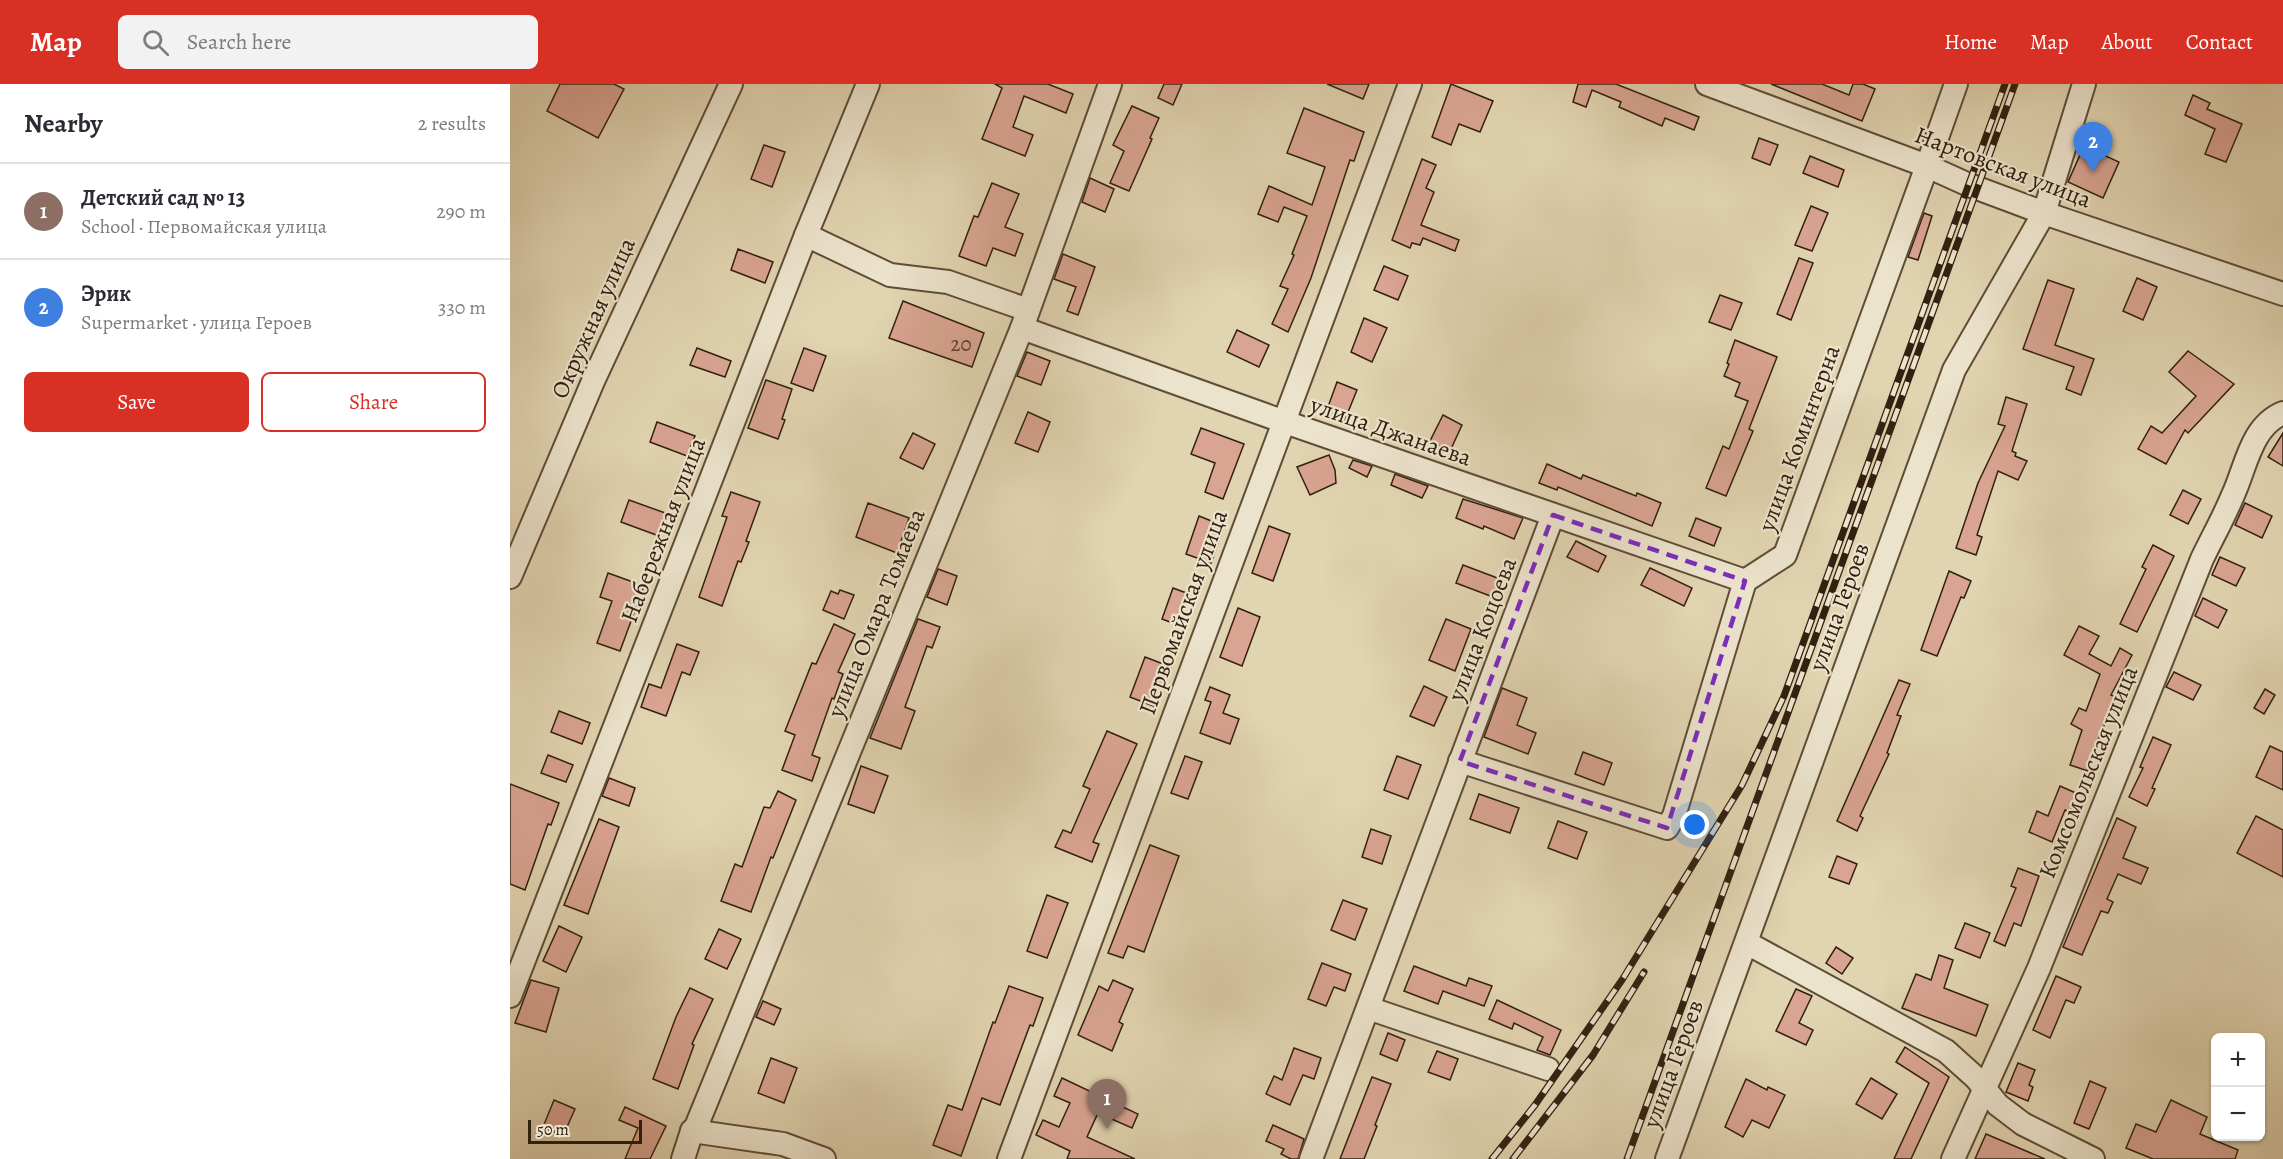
<!DOCTYPE html>
<html lang="en">
<head>
<meta charset="utf-8">
<style>
	:root { --surface:#fff; --page:#f2f2f3; --text:#2b2b33; --muted:#7c7c81; --line:#e1e1e2; --accent:#d93025 }
	body { margin:0; font-family:Alegreya,serif; background:var(--page); color:var(--text) }
	.controls { position:absolute; right:18px; bottom:18px; display:grid; overflow:hidden; border-radius:9px; box-shadow:0 2px 4px #0004 }
	.controls button { width:54px; height:54px; display:grid; place-items:center; padding:0; border:0; border-bottom:2px solid var(--line); background:var(--surface); color:var(--text); font:30px sans-serif }
	.scale { position:absolute; left:18px; bottom:15px; width:114px; box-sizing:border-box; padding-left:6px; border:3px solid #322010; border-top:0; font-size:16px; line-height:21px; white-space:nowrap; color:#322010; -webkit-text-stroke:4px #ece3cc; paint-order:stroke }
	.you { position:absolute; left:1185px; top:741px; width:21px; height:21px; margin:-15px; border:4px solid #fff; border-radius:50%; background:#1a73e8; box-shadow:0 0 0 9px #1a73e833 }
	.badge { display:grid; place-items:center; width:39px; height:39px; border-radius:50%; background:var(--accent); color:#fff; font-size:20px; font-weight:700 }
	.pin { position:absolute; translate:-50% -50px; filter:drop-shadow(0 2px 3px #0008) }
	.pin::after { content:''; position:absolute; top:32px; width:21px; height:18px; background:inherit; clip-path:polygon(0 0,100% 0,50% 100%) }
	.list { margin:0; padding:0; list-style:none }
	h2 { display:flex; justify-content:space-between; align-items:center; height:78px; margin:0; padding:0 24px; font-size:26px }
	h2 small { font-size:20px; font-weight:400; color:var(--muted) }
	.list li { display:grid; grid-template-columns:39px 1fr auto; gap:18px; align-items:center; box-sizing:border-box; height:96px; padding:0 24px; border-top:2px solid var(--line) }
	.list b { display:block; font-size:22px; white-space:nowrap }
	.list p { margin:0; font-size:20px; white-space:nowrap; color:var(--muted) }
	.list em { font-size:20px; font-style:normal; color:var(--muted) }
	.actions { display:flex; gap:12px; padding:18px 24px }
	.actions a { flex:1; padding:14px 0; border:2px solid var(--accent); border-radius:9px; text-align:center; font-size:21px; color:var(--accent) }
	.actions .main { background:var(--accent); color:#fff }
	.icon { flex:none; width:33px; height:33px; fill:none; stroke:currentColor; stroke-width:2; stroke-linecap:round; stroke-linejoin:round }
	.map { position:relative; flex:none; width:1773px; height:1075px; overflow:hidden }
	header { display:flex; align-items:center; gap:36px; box-sizing:border-box; height:84px; padding:0 30px; background:var(--accent); color:#fff }
	header strong { font-size:28px }
	nav { display:flex; gap:33px; margin-inline-start:auto; font-size:21px }
	.search { width:420px; height:54px; background:var(--page); display:flex; align-items:center; gap:15px; box-sizing:border-box; padding:0 21px; border-radius:9px; color:var(--muted); font-size:22px }
	main { display:flex }
	aside { flex:1; background:var(--surface) }
	.map>svg:first-child { display:block }
</style>
</head>
<body>
<header>
<strong>Map</strong>
<div class="search"><svg class="icon" aria-label="search" viewBox="0 0 24 24"><circle cx="10" cy="10" r="6"/><path d="M15 15l6 6"/></svg>Search here</div>
<nav><a>Home</a><a>Map</a><a>About</a><a>Contact</a></nav>
</header>
<main>
<aside>
<h2>Nearby<small>2 results</small></h2>
<ul class="list">
<li><span class="badge" style="background:#8d6e63">1</span><div><b>Детский сад № 13</b><p>School · Первомайская улица</p></div><em>290 m</em></li>
<li><span class="badge" style="background:#3f7fe0">2</span><div><b>Эрик</b><p>Supermarket · улица Героев</p></div><em>330 m</em></li>
</ul>
<div class="actions"><a class="main">Save</a><a>Share</a></div>
</aside>
<div class="map">
<svg width="1773" height="1075" viewBox="0 0 1773 1075">
	<rect width="100%" height="100%" fill="#e1d4b0"/>
	<filter id="stains"><feTurbulence type="fractalNoise" baseFrequency=".00333" numOctaves="4"/><feColorMatrix values="0 0 0 0 .2 0 0 0 0 .09 0 0 0 0 .02 0 0 0 .5 -.17"/></filter>
	<radialGradient id="worn" r=".72"><stop offset=".6" stop-color="#630" stop-opacity="0"/><stop offset="1" stop-color="#630" stop-opacity=".3"/></radialGradient>
	<!-- building -->
	<g fill="#d9a492" stroke="#322010" stroke-width="1.5">
		<polygon points="50,0 104,0 114,5 88,54 37,27"/>
		<polygon points="485,0 538,0 563,10 556,29 514,12 503,43 523,51 515,72 472,55 492,4"/>
		<polygon points="654,0 672,0 663,21 648,14"/>
		<polygon points="817,0 859,0 853,15"/>
		<polygon points="941,0 983,17 970,48 949,40 941,61 922,53"/>
		<polygon points="1068,0 1106,0 1189,33 1184,46 1155,34 1152,42 1109,23 1111,18 1082,6 1076,23 1063,18"/>
		<polygon points="1261,0 1312,0 1339,11 1343,0 1353,0 1365,5 1352,37"/>
		<polygon points="1683,11 1700,19 1697,25 1732,40 1716,78 1695,70 1705,45 1675,31"/>
		<polygon points="622,22 649,34 640,54 642,55 619,107 600,99 614,67 603,61"/>
		<polygon points="794,24 854,48 844,77 840,76 801,194 778,248 762,240 778,205 770,202 784,171 782,170 797,132 774,123 768,138 748,130 759,102 802,121 815,83 777,69"/>
		<polygon points="1249,54 1268,61 1260,81 1242,74"/>
		<polygon points="254,61 275,68 262,103 241,95"/>
		<polygon points="1574,62 1609,78 1593,114 1558,98"/>
		<polygon points="1300,72 1334,86 1328,103 1293,89"/>
		<polygon points="912,75 926,81 916,104 924,108 911,141 949,156 945,167 913,154 910,161 902,159 900,164 882,156"/>
		<polygon points="580,94 604,105 595,128 572,118"/>
		<polygon points="482,99 509,110 495,143 513,150 505,172 483,164 476,182 449,172 464,132 468,133"/>
		<polygon points="1301,122 1318,129 1302,167 1285,161"/>
		<polygon points="1414,129 1422,132 1408,176 1398,173"/>
		<polygon points="228,165 263,178 255,199 221,186"/>
		<polygon points="553,170 585,183 568,231 557,227 566,203 544,195"/>
		<polygon points="1289,174 1303,179 1281,236 1267,230"/>
		<polygon points="874,182 898,192 888,216 864,206"/>
		<polygon points="1627,194 1647,203 1633,236 1613,227"/>
		<polygon points="1538,196 1564,205 1545,261 1584,275 1571,311 1556,305 1564,283 1513,265"/>
		<polygon points="1210,211 1232,219 1221,246 1199,238"/>
		<polygon points="393,217 474,249 462,283 379,254"/>
		<polygon points="854,234 877,244 862,278 841,268"/>
		<polygon points="727,246 759,261 749,283 717,268"/>
		<polygon points="1225,256 1267,273 1239,345 1243,347 1216,412 1196,404 1213,362 1219,365 1238,317 1225,312 1230,299 1214,292 1219,280 1217,279"/>
		<polygon points="187,264 221,277 215,293 180,281"/>
		<polygon points="294,264 316,272 303,307 281,299"/>
		<polygon points="1678,267 1724,300 1678,349 1675,346 1656,380 1628,365 1641,342 1652,349 1686,312 1659,288"/>
		<polygon points="517,268 540,277 531,301 507,292"/>
		<polygon points="256,296 282,305 272,335 275,336 268,355 238,344"/>
		<polygon points="827,298 847,306 834,338 815,331"/>
		<polygon points="1496,313 1517,320 1502,367 1506,369 1505,372 1517,377 1508,396 1488,387 1467,451 1472,453 1466,471 1446,464 1468,399 1495,342 1488,340"/>
		<polygon points="518,328 540,338 528,368 505,359"/>
		<polygon points="933,331 952,341 940,367 920,357"/>
		<polygon points="147,338 185,352 177,372 140,358"/>
		<polygon points="691,344 734,360 713,415 695,408 705,379 681,370"/>
		<polygon points="403,349 425,360 413,385 390,374"/>
		<polygon points="1773,349 1773,382 1758,373"/>
		<polygon points="819,371 825,386 826,399 800,411 787,383"/>
		<polygon points="843,376 862,382 857,393 839,384"/>
		<polygon points="1037,380 1071,395 1073,391 1126,412 1127,409 1151,419 1142,442 1048,403 1047,406 1029,399"/>
		<polygon points="885,390 918,402 912,414 881,401"/>
		<polygon points="1673,406 1691,415 1678,440 1660,431"/>
		<polygon points="221,408 250,418 236,457 239,458 231,478 228,477 212,522 189,513 217,433 212,432"/>
		<polygon points="953,415 1013,434 1004,455 974,442 973,445 946,434"/>
		<polygon points="119,416 158,430 149,452 111,438"/>
		<polygon points="358,419 399,434 387,469 346,453"/>
		<polygon points="1735,419 1762,432 1752,454 1725,441"/>
		<polygon points="689,432 714,442 701,479 676,470"/>
		<polygon points="1186,434 1211,444 1204,462 1179,452"/>
		<polygon points="759,442 780,450 763,497 742,489"/>
		<polygon points="1066,457 1096,472 1088,488 1057,473"/>
		<polygon points="1643,461 1664,472 1627,548 1610,540 1636,485 1632,483"/>
		<polygon points="1710,473 1735,484 1726,502 1702,491"/>
		<polygon points="953,481 990,495 983,513 946,499"/>
		<polygon points="1140,484 1182,504 1174,522 1131,501"/>
		<polygon points="428,485 447,492 437,521 417,513"/>
		<polygon points="1439,487 1461,497 1454,514 1451,513 1427,572 1411,566"/>
		<polygon points="98,489 134,502 110,567 87,559 102,517 90,513"/>
		<polygon points="663,504 679,510 668,541 652,535"/>
		<polygon points="330,506 344,511 334,535 313,526 321,507 328,510"/>
		<polygon points="1693,514 1717,526 1708,544 1685,532"/>
		<polygon points="728,524 750,533 732,582 710,573"/>
		<polygon points="408,535 430,543 422,564 417,562 395,623 405,627 391,665 360,654"/>
		<polygon points="936,535 961,545 945,587 919,576"/>
		<polygon points="324,540 345,550 328,588 333,590 324,615 322,614 302,671 310,674 302,697 272,686 285,651 275,647 302,579 306,580"/>
		<polygon points="1569,542 1589,552 1579,570 1601,582 1610,564 1622,571 1601,611 1606,613 1584,666 1578,687 1560,681 1572,646 1561,640 1569,624 1576,627 1590,590 1554,571"/>
		<polygon points="167,560 189,568 180,591 172,588 156,632 131,623 139,600 151,604"/>
		<polygon points="635,573 661,583 646,623 620,613"/>
		<polygon points="1664,588 1691,601 1683,616 1656,603"/>
		<polygon points="1389,596 1400,600 1387,631 1391,632 1377,669 1379,670 1350,732 1353,734 1347,747 1327,737"/>
		<polygon points="914,602 937,613 924,642 900,632"/>
		<polygon points="700,603 720,611 713,629 729,635 720,660 690,649 701,618 695,616"/>
		<polygon points="992,604 1017,614 1007,641 1026,649 1018,670 974,653"/>
		<polygon points="1755,605 1765,611 1754,630 1744,624"/>
		<polygon points="49,627 80,639 72,660 41,648"/>
		<polygon points="597,647 627,660 583,758 589,760 582,778 545,763 553,746 561,749 580,705 573,702"/>
		<polygon points="1643,653 1661,661 1642,704 1645,705 1637,722 1619,713 1633,684 1630,683"/>
		<polygon points="1760,662 1773,668 1773,706 1746,693"/>
		<polygon points="1073,668 1102,679 1094,701 1065,690"/>
		<polygon points="38,671 63,681 56,698 31,689"/>
		<polygon points="675,672 692,678 678,715 661,709"/>
		<polygon points="887,672 911,681 898,715 874,706"/>
		<polygon points="351,682 378,692 364,729 338,720"/>
		<polygon points="99,694 125,704 119,722 92,712"/>
		<polygon points="0,700 49,719 41,741 38,740 15,806 0,800"/>
		<polygon points="1550,702 1568,710 1560,728 1555,726 1542,758 1519,748 1527,727 1538,732"/>
		<polygon points="268,707 286,716 263,774 261,773 241,828 211,817 225,780 232,783 254,723 260,724"/>
		<polygon points="969,710 1009,724 1000,749 960,735"/>
		<polygon points="1746,732 1773,746 1773,793 1727,769"/>
		<polygon points="1607,734 1626,743 1613,774 1638,784 1631,800 1608,790 1597,815 1603,818 1598,829 1591,827 1572,871 1553,863"/>
		<polygon points="89,735 109,743 78,830 54,821"/>
		<polygon points="1048,737 1077,748 1067,775 1038,764"/>
		<polygon points="861,745 881,752 872,780 852,773"/>
		<polygon points="640,761 669,772 634,868 618,862 613,874 598,869"/>
		<polygon points="1327,772 1347,780 1339,800 1319,793"/>
		<polygon points="1508,784 1529,792 1511,842 1504,839 1495,862 1484,857 1506,804 1501,802"/>
		<polygon points="537,811 558,819 537,874 517,867"/>
		<polygon points="833,816 857,825 845,856 821,846"/>
		<polygon points="1455,839 1480,849 1470,874 1445,864"/>
		<polygon points="49,842 72,853 56,888 33,877"/>
		<polygon points="209,845 231,855 217,885 195,875"/>
		<polygon points="1326,863 1343,874 1332,890 1316,879"/>
		<polygon points="1429,871 1443,876 1434,904 1478,921 1466,952 1392,924 1406,890 1421,896"/>
		<polygon points="812,879 841,890 835,907 824,903 816,922 798,915"/>
		<polygon points="904,882 956,902 959,894 982,902 974,922 933,907 928,920 894,907"/>
		<polygon points="1546,892 1571,903 1564,919 1556,916 1540,954 1523,946"/>
		<polygon points="21,896 49,904 36,948 5,939"/>
		<polygon points="603,896 623,905 609,938 613,940 602,967 568,951 589,902 598,907"/>
		<polygon points="499,902 533,914 523,942 520,941 490,1021 472,1014 451,1072 423,1061 438,1021 452,1026 483,938 485,939"/>
		<polygon points="180,904 203,915 182,960 184,961 168,1005 143,995 166,933"/>
		<polygon points="1286,905 1302,912 1289,939 1303,946 1296,961 1266,947"/>
		<polygon points="987,916 1051,946 1040,971 1027,966 1033,953 1004,939 1002,945 979,935"/>
		<polygon points="253,917 271,925 264,941 246,933"/>
		<polygon points="878,949 895,956 887,977 870,970"/>
		<polygon points="1395,963 1439,993 1401,1075 1384,1075 1419,999 1386,978"/>
		<polygon points="784,964 811,974 804,995 793,991 780,1021 756,1010 764,992 772,996"/>
		<polygon points="927,967 948,975 940,996 918,988"/>
		<polygon points="261,974 287,984 274,1019 248,1009"/>
		<polygon points="1508,979 1525,986 1519,1001 1523,1003 1518,1017 1496,1008"/>
		<polygon points="862,993 881,1000 865,1041 867,1042 854,1075 830,1075"/>
		<polygon points="552,994 628,1030 622,1044 588,1029 577,1053 625,1075 557,1075 560,1067 526,1051 533,1036 549,1043 560,1019 544,1012"/>
		<polygon points="1361,994 1387,1010 1372,1035 1346,1020"/>
		<polygon points="1236,995 1257,1006 1258,1003 1275,1011 1259,1044 1242,1036 1233,1053 1215,1043"/>
		<polygon points="1580,997 1596,1004 1579,1045 1564,1039"/>
		<polygon points="44,1016 65,1025 53,1052 33,1043"/>
		<polygon points="1661,1016 1697,1033 1690,1050 1728,1066 1725,1075 1643,1075 1616,1064 1626,1040 1646,1048"/>
		<polygon points="115,1023 156,1042 140,1075 115,1075 128,1044 109,1036"/>
		<polygon points="763,1041 794,1055 788,1075 781,1075 771,1070 774,1065 756,1057"/>
		<polygon points="1476,1050 1535,1075 1465,1075"/>
	</g>
	<g fill="none" stroke-linecap="round" stroke-linejoin="round">
		<defs>
			<g id="minor">
				<polyline points="1197,0 1417,82 1459,101 1534,129 1773,210"/>
				<polyline points="296,151 380,191 438,198 518,226"/>
				<polyline points="512,244 772,337 1235,497"/>
				<polyline points="0,493 84,295 221,0"/>
				<polyline points="950,677 1157,744 1164,732 1235,497 1275,471 1417,82 1446,0"/>
				<polyline points="1237,859 1436,967 1466,994 1488,1021 1513,1040 1583,1075"/>
				<polyline points="0,912 296,151 358,0"/>
				<polyline points="858,924 1038,985"/>
				<polyline points="182,1047 273,1060 314,1075"/>
				<polyline points="173,1075 182,1047 186,1043 512,244 600,0"/>
				<polyline points="499,1075 900,0"/>
				<polyline points="801,1075 1043,431"/>
				<polyline points="1157,1075 1444,286 1534,129 1574,0"/>
				<path d="M1443,1075L1529,884L1692,475C1702,454 1714,433 1723,411C1736,383 1741,342 1773,329"/>
			</g>
		</defs>
		<!-- minor casing -->
		<use href="#minor" stroke="#5e4d38" stroke-width="26"/>
		<!-- minor -->
		<use href="#minor" stroke="#ece3cc" stroke-width="22"/>
		<defs>
			<g id="rail">
				<polyline points="982,1075 1025,1021 1112,896 1232,701 1274,612 1495,0"/>
				<polyline points="1003,1075 1083,971 1134,888"/>
				<polyline points="1117,1075 1505,0"/>
			</g>
		</defs>
		<!-- rail casing -->
		<use href="#rail" stroke="#322010" stroke-width="7"/>
		<!-- rail -->
		<use href="#rail" stroke="#ece3cc" stroke-width="4.5" stroke-dasharray="14" stroke-linecap="butt"/>
	</g>
	<!-- marked area -->
	<path fill="none" stroke="#7b2cbf" stroke-width="4.5" stroke-dasharray="12 8" stroke-linejoin="round" d="M1043,431L1235,497L1157,744L950,677Z"/>
	<g text-anchor="middle" stroke-width="4.5" stroke-linejoin="round" paint-order="stroke">
		<!-- number labels -->
		<g font-size="21" fill="#5c4130">
			<text x="451" y="267">20</text>
		</g>
		<!-- street labels -->
		<g font-size="24" fill="#322010" stroke="#ece3cc">
			<text transform="translate(1493 83) rotate(21)" y="8">Нартовская улица</text>
			<text transform="translate(83 234) rotate(-66)" y="8">Окружная улица</text>
			<text transform="translate(881 347) rotate(19)" y="8">улица Джанаева</text>
			<text transform="translate(1289 354) rotate(-70)" y="8">улица Коминтерна</text>
			<text transform="translate(153 446) rotate(-69)" y="8">Набережная улица</text>
			<text transform="translate(1329 523) rotate(-70)" y="8">улица Героев</text>
			<text transform="translate(673 528) rotate(-70)" y="8">Первомайская улица</text>
			<text transform="translate(366 529) rotate(-68)" y="8">улица Омара Томаева</text>
			<text transform="translate(972 545) rotate(-69)" y="8">улица Коцоева</text>
			<text transform="translate(1578 688) rotate(-68)" y="8">Комсомольская улица</text>
			<text transform="translate(1163 980) rotate(-70)" y="8">улица Героев</text>
		</g>
	</g>
	<rect width="100%" height="100%" filter="url(#stains)"/>
	<rect width="100%" height="100%" fill="url(#worn)"/>
</svg>
<div class="controls">
<button>+</button>
<button>−</button>
</div>
<div class="scale">50 m</div>
<div class="you"></div>
<div class="pin badge" style="left:597px;top:1045px;background:#8d6e63">1</div>
<div class="pin badge" style="left:1583px;top:88px;background:#3f7fe0">2</div>
</div>
</main>
</body>
</html>
